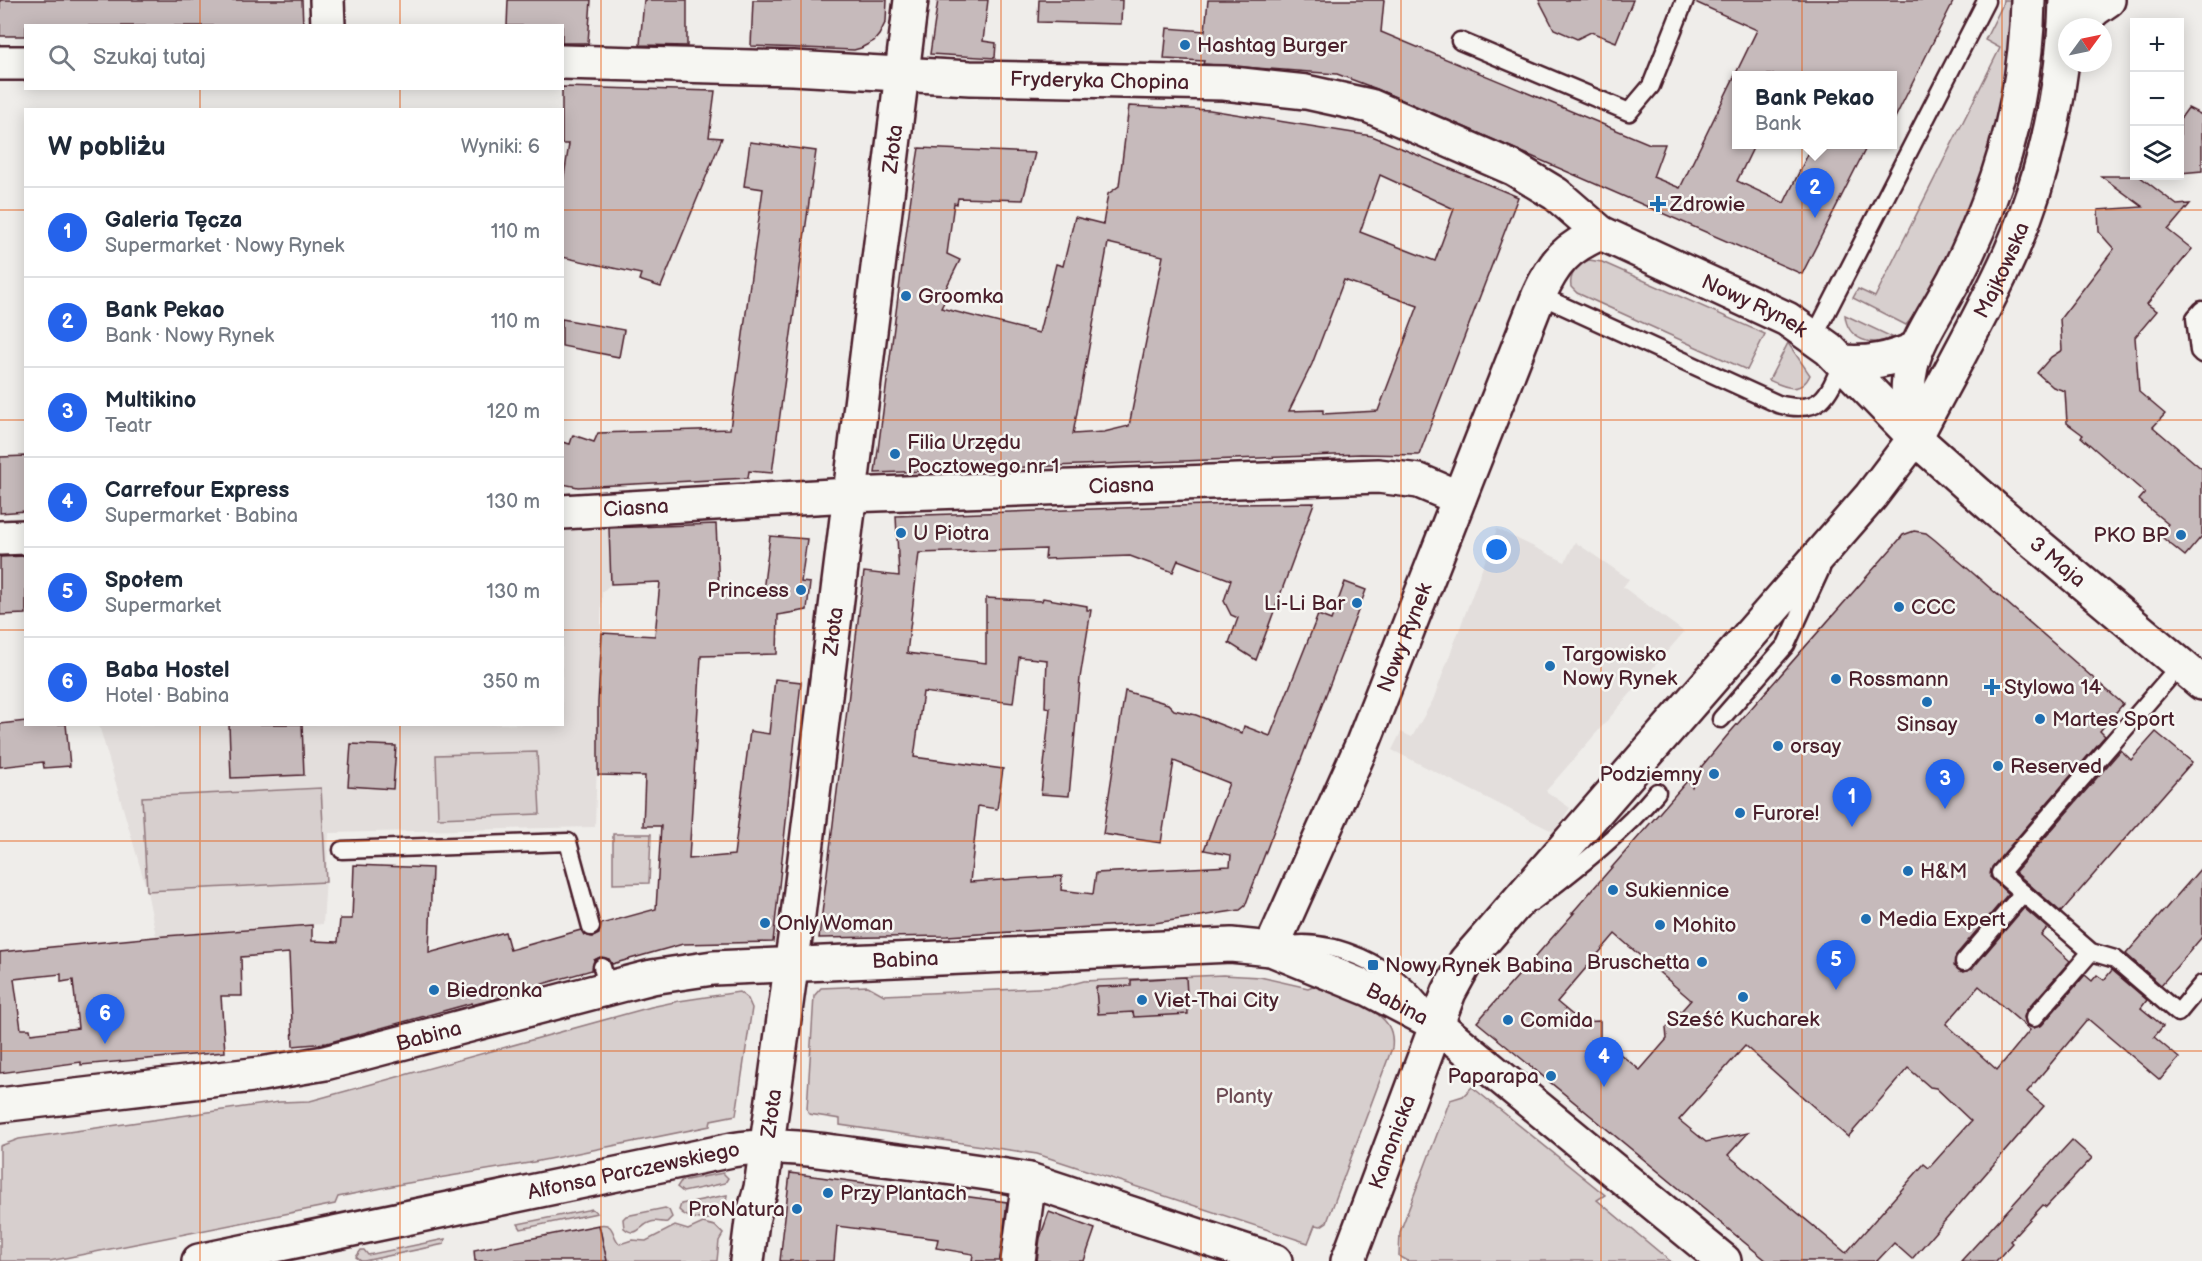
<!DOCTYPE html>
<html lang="pl">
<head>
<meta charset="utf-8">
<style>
	:root { --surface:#fff; --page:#f2f2f3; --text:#1f2937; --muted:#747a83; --line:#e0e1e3; --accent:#2563eb }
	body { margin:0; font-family:"Balsamiq Sans",sans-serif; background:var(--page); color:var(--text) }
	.controls { position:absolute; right:18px; top:18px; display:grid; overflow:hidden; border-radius:0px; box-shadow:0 3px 15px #0003 }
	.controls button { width:54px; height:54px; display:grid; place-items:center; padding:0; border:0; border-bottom:2px solid var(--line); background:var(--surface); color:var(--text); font:30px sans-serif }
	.compass { position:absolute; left:2058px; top:18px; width:54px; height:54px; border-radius:50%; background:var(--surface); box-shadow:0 3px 15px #0003; rotate:57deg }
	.you { position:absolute; left:1497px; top:550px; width:21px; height:21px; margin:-15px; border:4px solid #fff; border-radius:50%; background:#1a73e8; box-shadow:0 0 0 9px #1a73e833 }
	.badge { display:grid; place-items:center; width:39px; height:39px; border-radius:50%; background:var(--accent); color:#fff; font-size:20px; font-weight:700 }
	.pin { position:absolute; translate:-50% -50px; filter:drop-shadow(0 2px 3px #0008) }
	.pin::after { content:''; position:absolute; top:32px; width:21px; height:18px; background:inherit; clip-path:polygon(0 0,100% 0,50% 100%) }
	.popup { position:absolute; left:1732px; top:71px; width:165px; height:78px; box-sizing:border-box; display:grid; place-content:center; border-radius:0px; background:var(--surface); filter:drop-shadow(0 2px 4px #0005); font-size:20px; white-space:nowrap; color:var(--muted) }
	.popup b { font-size:22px; color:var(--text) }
	.popup::after { content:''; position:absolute; left:50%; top:100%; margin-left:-12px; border:12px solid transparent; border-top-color:var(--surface) }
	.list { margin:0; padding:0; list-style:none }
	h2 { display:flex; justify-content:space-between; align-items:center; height:78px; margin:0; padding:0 24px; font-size:26px }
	h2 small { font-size:20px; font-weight:400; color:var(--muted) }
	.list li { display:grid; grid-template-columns:39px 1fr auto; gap:18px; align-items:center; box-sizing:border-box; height:90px; padding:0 24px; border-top:2px solid var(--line) }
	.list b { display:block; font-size:22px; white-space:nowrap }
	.list p { margin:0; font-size:20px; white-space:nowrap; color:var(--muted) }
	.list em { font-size:20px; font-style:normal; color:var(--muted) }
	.icon { flex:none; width:33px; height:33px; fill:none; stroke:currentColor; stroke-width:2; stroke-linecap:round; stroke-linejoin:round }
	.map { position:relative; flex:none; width:2202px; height:1261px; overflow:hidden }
	.search { position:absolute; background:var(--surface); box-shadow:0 3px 15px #0003; left:24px; top:24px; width:540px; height:66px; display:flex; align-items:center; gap:15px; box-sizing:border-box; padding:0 21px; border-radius:0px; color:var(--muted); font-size:22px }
	.panel { position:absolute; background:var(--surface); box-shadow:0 3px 15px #0003; left:24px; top:108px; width:540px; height:618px; border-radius:0px }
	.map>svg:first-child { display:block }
</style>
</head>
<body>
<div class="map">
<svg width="2202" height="1261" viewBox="0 0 2202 1261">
	<rect width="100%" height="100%" fill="#efedea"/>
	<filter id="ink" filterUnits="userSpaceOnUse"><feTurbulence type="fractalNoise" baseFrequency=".0167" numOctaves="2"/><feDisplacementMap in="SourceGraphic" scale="12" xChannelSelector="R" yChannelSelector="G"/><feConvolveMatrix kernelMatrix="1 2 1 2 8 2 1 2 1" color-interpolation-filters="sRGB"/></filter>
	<g filter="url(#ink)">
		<!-- built -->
		<g fill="#e3dedc">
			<polygon points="609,528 611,584 602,592 595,827 329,833 323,924 156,936 147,891 99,725 562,724 563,530"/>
			<polygon points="1497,529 1565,562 1575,542 1629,579 1623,587 1684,632 1546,791 1570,808 1554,832 1392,750 1401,732 1412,737 1433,700"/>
		</g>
		<!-- green -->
		<g fill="#d7cfce" stroke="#90777c" stroke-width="1.5">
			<path d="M2003,0H2011C2011,94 1984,193 1938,275C1929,292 1919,310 1906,325L1853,298L1858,289L1875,297L2000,48L1985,40L2002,6Z"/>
			<path d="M1589,260L1602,262L1765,334L1747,370L1577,293L1571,287C1569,275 1577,264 1589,260Z"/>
			<path d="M1845,315L1892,337C1873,349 1847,339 1845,315Z"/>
			<path d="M1788,343L1810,375C1801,395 1784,387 1769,380Z"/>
			<polygon points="537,752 540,814 438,818 436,755"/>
			<polygon points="321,788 326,882 147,891 142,797"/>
			<polygon points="613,834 651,834 649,883 613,884"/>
			<path d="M1223,975L1260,977L1308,988L1313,986C1334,994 1375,1005 1388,1025C1393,1033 1393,1040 1392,1048L1327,1222L1321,1226L1315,1225L1308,1243L1037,1154L840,1125V1119L809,1114L807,1109L814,996L821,988L868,986L884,995L1061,987L1084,981Z"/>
			<polygon points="739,992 748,999 752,1008 736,1115 711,1120 710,1126 529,1163 402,1184 338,1197 335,1204 50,1261 0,1261 0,1146 19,1139 279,1102 310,1101 651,1007 679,1001"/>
			<polygon points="1472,1087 1605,1195 1597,1200 1670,1261 1408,1261 1399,1256 1400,1232 1450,1100 1463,1096"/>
			<polygon points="723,1173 728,1178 725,1183 683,1192 677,1187 681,1181"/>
			<path d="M727,1195L725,1212C715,1223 688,1221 679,1210L681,1204Z"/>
			<path d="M665,1208L669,1210L672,1217L667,1222C662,1223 657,1220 651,1222C640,1225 637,1239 624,1228L623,1219L626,1216Z"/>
			<polygon points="592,1209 597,1213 521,1229 518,1224"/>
			<path d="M703,1223L715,1226L723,1234L719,1241L717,1261H607L599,1225C616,1222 611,1237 620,1244L632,1240L646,1241L675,1226L688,1230Z"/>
			<polygon points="445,1239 444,1244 364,1261 361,1261 356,1257 361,1250 364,1250 368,1255"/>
		</g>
		<!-- building -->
		<g fill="#c6babb" stroke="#4a1f2b" stroke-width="1.5" fill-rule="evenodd">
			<polygon points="0,0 302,0 303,26 26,26 26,36 0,36"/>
			<polygon points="508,0 591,0 588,43 562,43 562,26 507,26"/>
			<polygon points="644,0 687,0 687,46 640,45"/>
			<polygon points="753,0 887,0 886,21 879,35 874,41 861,48 854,50 751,46"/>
			<polygon points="938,0 988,0 983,41 996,43 995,58 930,54"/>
			<polygon points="1039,0 1122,0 1121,24 1038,22"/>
			<polygon points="1208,0 1384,0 1381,32 1650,144 1665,144 1653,177 1680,188 1757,30 1695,2 1695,0 1954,0 1893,122 1893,75 1737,75 1737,144 1755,144 1737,181 1784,203 1813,144 1868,144 1802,274 1377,89 1337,74 1203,64 1204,61 1164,59 1167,28 1205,31"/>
			<polygon points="1539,0 1633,0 1616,42 1591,32 1577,39 1554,29"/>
			<polygon points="562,87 715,91 709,137 722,138 661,287 639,280 641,274 562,257 562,189 569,144 562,144"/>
			<path d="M1129,106L1210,110L1372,136L1518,197L1419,455L1361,454L875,473L911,197L919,148L1035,153L1023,200L958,198L957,204L954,203L947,254L960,260L941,298L945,300L941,308L1039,333L1056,264L1063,266L1075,217L1103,224L1108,194L1119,186ZM1380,175L1454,209L1435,261L1360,232ZM1108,243L1163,256L1129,426L1104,432L1073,434ZM1344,280L1418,306L1378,411L1323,414V410L1289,411L1312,364Z"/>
			<polygon points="2188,108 2202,115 2202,171 2180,173 2180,119"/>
			<polygon points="750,142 816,151 772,473 749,471 748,478 578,487 562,484 562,442 570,444 573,435 594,442 598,433 730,429 763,189 744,186"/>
			<polygon points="2101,176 2139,176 2177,205 2190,204 2168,230 2192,249 2147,304 2157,311 2135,337 2139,392 2165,414 2153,427 2202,469 2202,536 2185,556 2158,534 2168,524 2139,500 2145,493 2081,437 2083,435 2067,423 2065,391 2053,387 2037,373 2051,357 2062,350 2060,319 2114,249 2099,232 2098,210 2143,207"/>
			<polygon points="562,319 624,330 619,357 562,346"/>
			<polygon points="26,456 26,511 0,513 0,457"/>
			<polygon points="1314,503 1256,660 1229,643 1238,618 1231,615 1224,601 1231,580 1178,560 1173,572 1130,556 1045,559 1046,549 919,553 907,653 986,663 986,598 1042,601 1043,598 1087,606 1087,610 1091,610 1080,678 1069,796 1041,794 1050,708 1045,707 1047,660 1019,657 1013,703 923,692 914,757 1003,769 997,809 978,806 970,882 1062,876 1061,890 1093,894 1096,873 1230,866 1231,855 1204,850 1229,783 1174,761 1161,843 1103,834 1125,691 1168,704 1174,710 1196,715 1242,733 1244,726 1270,736 1318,615 1331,620 1345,582 1366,590 1245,906 1240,910 1155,923 947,936 819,938 864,572 899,576 896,516 1234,504"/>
			<path d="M716,524L719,590L763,591L770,536L807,539L801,582L810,583L807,610L778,615L777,654L701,656L689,859L734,855L750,731L769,734L775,679L801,682L773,942L683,944L612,964L609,959L600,957L594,960L592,970L521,990V992L472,1005V1003L327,1043L293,1046L289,953L241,957L242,996H221L225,1052L81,1065V1062L0,1073V952L165,936L312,925V941L338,942L340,919H352L354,865L432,868L429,953L505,932L510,950L581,930L584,935L593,937L599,934L601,924L656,909L661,826H643L645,776L598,775V702L602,633L655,636L660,582L611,584L609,528ZM61,974V982L73,980L78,1028L31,1034L30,1029H21L14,979Z"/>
			<path d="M1914,531L1926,533L1935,540L2123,704L2100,731L2105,736L1992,867L1990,877L2008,894L1956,955L1954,966L1963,972L1972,969L2024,908L2047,928L2041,935L2070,961L2026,1011L2024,1017L2027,1026L2033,1028L2042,1025L2085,975L2092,981L2097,975L2104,980L2112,970L2147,1000L2141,1008L2163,1026L2154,1037L2179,1058L2160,1080L2088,1019L2027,1092L2044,1106L1912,1259L1894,1243L1877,1261H1767L1477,1022L1574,913H1572L1688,780L1692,787L1702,766L1726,737L1899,540L1903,535ZM1615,934L1691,1000L1666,1028L1667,1039L1640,1070L1600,1038V1021L1581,1022L1557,1002ZM1979,986L2030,1030L1997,1070L1946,1024ZM1745,1046L1848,1137L1908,1068L1930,1087L1936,1088L1971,1121L1929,1168L1924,1164L1846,1253L1728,1155L1748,1133L1706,1142L1679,1120Z"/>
			<polygon points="26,556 26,614 0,615 0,557"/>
			<polygon points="26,721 26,724 66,724 70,766 44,768 43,762 0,767 0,724"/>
			<polygon points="229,724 302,724 304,775 231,778"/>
			<polygon points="2156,732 2192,762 2061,912 2015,872 2121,750 2131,760"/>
			<polygon points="351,744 396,746 393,789 348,786"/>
			<polygon points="2202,867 2202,937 2161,985 2126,954"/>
			<polygon points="1186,977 1188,1014 1134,1017 1133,1012 1098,1014 1096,987 1131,986 1131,980"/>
			<polygon points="2072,1140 2092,1158 2046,1207 2043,1205 2010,1241 2012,1243 1996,1261 1961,1261"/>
			<polygon points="790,1173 1007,1202 1000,1261 972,1261 973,1254 936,1248 938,1239 837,1226 834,1261 780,1261"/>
			<polygon points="1049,1212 1095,1229 1084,1261 1037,1261 1040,1238"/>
			<polygon points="599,1225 607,1261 475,1261 474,1250"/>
		</g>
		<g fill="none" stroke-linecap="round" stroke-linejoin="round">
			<defs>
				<g id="service">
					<polyline points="1460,41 1629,112 1651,86 1685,0"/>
					<path d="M1539,295L1778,404C1820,415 1828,397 1842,362"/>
					<polyline points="2202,310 2195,318 2199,351 2202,354"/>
					<polyline points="1814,337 1986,1"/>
					<polyline points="2180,665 2000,873 2091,952 2115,959 2178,1013 2202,984"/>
					<polyline points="1721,719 1786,645 1821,569"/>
					<polyline points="342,850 568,842 591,927"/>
					<path d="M1533,902C1577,868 1622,834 1657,792"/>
					<path d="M1278,947C1331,934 1396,967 1427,1011"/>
					<polyline points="1964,962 2023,893"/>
					<polyline points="602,967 608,988"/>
					<polyline points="2034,1018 2091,952"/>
				</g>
				<g id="minor">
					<polyline points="327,0 328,26"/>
					<path id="s1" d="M562,62L793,68L970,78L1224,83L1306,92L1370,106L1513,168L1556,194L1601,233L1787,319L1829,349L1915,438L1871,496L1466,961L1449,992L1348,1261"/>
					<polyline points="0,63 26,63"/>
					<path d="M1842,362C1869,364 1890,360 1915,349"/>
					<path id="s2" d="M562,512L849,495L1378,476L1419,481L1459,498"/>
					<polyline points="0,538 26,537"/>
					<path id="s3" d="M1271,949L1363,743L1539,295C1554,262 1567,247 1601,233"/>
					<path id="s4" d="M0,1105L261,1074L325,1063L621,985L652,977L713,968L1209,946L1231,945L1271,949L1369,989L1436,1024L1724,1261"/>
					<path id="s5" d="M199,1261L732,1150C783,1142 833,1152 883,1159C932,1165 981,1171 1029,1180L1275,1261"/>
					<path id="s6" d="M747,1261L752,1221L761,1188L797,923L911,0"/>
					<polyline points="1018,1261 1029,1180"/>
				</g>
				<g id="tertiary">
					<polyline points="2076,27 2095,9 2108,0"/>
					<path id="s7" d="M1915,438C1947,376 1983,315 2011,252C2045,173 2064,86 2066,0"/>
					<path d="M1915,438C1895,365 1921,341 1954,280C1967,255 1979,228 1989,201C2013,139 2027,67 2028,0"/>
					<path id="s8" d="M1915,438L1995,509L2202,683"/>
				</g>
			</defs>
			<!-- service casing -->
			<use href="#service" stroke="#4a1f2b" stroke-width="21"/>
			<!-- minor casing -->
			<use href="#minor" stroke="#4a1f2b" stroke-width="38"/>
			<!-- tertiary casing -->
			<use href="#tertiary" stroke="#4a1f2b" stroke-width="38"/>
			<!-- service -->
			<use href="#service" stroke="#f6f6f2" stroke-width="16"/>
			<!-- minor -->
			<use href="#minor" stroke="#f6f6f2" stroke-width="33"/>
			<!-- tertiary -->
			<use href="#tertiary" stroke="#f6f6f2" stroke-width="33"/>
		</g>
	</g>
	<!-- grid -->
	<path fill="none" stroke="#e8590c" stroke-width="1.5" stroke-opacity="0.55" d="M200,0V26M400,0V26M601,0V1261M801,0V1261M1001,0V1261M1201,0V1261M1401,0V1261M1601,0V1261M1802,0V1261M2002,0V1261M200,88V110M400,88V110M0,210H26M562,210H2202M0,420H26M562,420H2202M0,630H26M562,630H2202M200,724V1261M400,724V1261M0,841H2202M0,1051H2202"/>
	<!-- markers -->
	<g fill="#1f6fb2" stroke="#f6f6f2" stroke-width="2">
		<circle cx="1185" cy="45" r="6"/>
		<path d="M1655 195h6v6h6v6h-6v6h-6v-6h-6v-6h6z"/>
		<circle cx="906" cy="296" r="6"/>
		<circle cx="895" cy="454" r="6"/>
		<circle cx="901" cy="533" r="6"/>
		<circle cx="2181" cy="535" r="6"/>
		<circle cx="801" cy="590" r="6"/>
		<circle cx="1357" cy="603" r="6"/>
		<circle cx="1899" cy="607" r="6"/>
		<circle cx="1550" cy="666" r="6"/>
		<circle cx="1836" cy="679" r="6"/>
		<path d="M1989 678h6v6h6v6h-6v6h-6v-6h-6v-6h6z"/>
		<circle cx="1927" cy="702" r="6"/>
		<circle cx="2040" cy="719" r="6"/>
		<circle cx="1778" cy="746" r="6"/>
		<circle cx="1998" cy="766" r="6"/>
		<circle cx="1714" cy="774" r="6"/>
		<circle cx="1740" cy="813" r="6"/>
		<circle cx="1908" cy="871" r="6"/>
		<circle cx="1613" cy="890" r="6"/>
		<circle cx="1866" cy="919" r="6"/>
		<circle cx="765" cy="923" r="6"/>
		<circle cx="1660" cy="925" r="6"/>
		<circle cx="1702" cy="962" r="6"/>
		<rect x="1367" y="959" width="12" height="12" rx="3"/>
		<circle cx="434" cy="990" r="6"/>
		<circle cx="1743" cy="997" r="6"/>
		<circle cx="1142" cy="1000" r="6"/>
		<circle cx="1508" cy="1020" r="6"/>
		<circle cx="1551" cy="1076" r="6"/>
		<circle cx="828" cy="1193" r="6"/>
		<circle cx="797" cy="1209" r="6"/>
	</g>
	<g text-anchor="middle" stroke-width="5" stroke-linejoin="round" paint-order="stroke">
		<!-- poi labels -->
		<g font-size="21" fill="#4a1f2b" stroke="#f6f6f2" text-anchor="start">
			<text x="1197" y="52">Hashtag Burger</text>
			<text x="1670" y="211">Zdrowie</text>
			<text x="918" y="303">Groomka</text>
			<text x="907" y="449">Filia Urzędu<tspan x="907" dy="24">Pocztowego nr 1</tspan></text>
			<text x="913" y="540">U Piotra</text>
			<text x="2169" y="542" text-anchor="end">PKO BP</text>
			<text x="789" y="597" text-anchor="end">Princess</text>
			<text x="1345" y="610" text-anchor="end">Li-Li Bar</text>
			<text x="1911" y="614">CCC</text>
			<text x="1562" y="661">Targowisko<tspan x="1562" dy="24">Nowy Rynek</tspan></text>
			<text x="1848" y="686">Rossmann</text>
			<text x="2004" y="694">Stylowa 14</text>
			<text x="2052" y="726">Martes Sport</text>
			<text x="1927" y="731" text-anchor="middle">Sinsay</text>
			<text x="1790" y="753">orsay</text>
			<text x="2010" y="773">Reserved</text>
			<text x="1702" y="781" text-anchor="end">Podziemny</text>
			<text x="1752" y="820">Furore!</text>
			<text x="1920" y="878">H&amp;M</text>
			<text x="1625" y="897">Sukiennice</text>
			<text x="1878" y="926">Media Expert</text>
			<text x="777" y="930">Only Woman</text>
			<text x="1672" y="932">Mohito</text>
			<text x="1690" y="969" text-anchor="end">Bruschetta</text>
			<text x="1385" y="972">Nowy Rynek Babina</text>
			<text x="446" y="997">Biedronka</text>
			<text x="1154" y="1007">Viet-Thai City</text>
			<text x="1743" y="1026" text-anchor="middle">Sześć Kucharek</text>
			<text x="1520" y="1027">Comida</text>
			<text x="1539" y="1083" text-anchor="end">Paparapa</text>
			<text x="840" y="1200">Przy Plantach</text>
			<text x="785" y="1216" text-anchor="end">ProNatura</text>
		</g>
		<!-- street labels -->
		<g font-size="21" fill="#4a1f2b" stroke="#f6f6f2">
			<text dy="7" stroke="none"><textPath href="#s1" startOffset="538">Fryderyka Chopina</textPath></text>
			<text dy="7" stroke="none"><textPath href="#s6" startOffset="1122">Złota</textPath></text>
			<text dy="7" stroke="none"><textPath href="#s7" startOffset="189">Majkowska</textPath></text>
			<text dy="7" stroke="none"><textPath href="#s1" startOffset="1246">Nowy Rynek</textPath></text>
			<text dy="7" stroke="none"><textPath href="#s2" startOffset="560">Ciasna</textPath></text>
			<text dy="7" stroke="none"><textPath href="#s2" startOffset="74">Ciasna</textPath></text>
			<text dy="7" stroke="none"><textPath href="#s8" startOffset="189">3 Maja</textPath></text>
			<text dy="7" stroke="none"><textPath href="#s6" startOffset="636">Złota</textPath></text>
			<text dy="7" stroke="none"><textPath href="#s3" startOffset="339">Nowy Rynek</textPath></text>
			<text dy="7" stroke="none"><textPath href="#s4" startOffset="920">Babina</textPath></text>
			<text dy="7" stroke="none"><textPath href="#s4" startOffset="1424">Babina</textPath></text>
			<text dy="7" stroke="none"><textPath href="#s4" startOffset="435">Babina</textPath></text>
			<text dy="7" stroke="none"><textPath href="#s6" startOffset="150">Złota</textPath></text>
			<text transform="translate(1392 1142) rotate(-70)" y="7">Kanonicka</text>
			<text dy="7" stroke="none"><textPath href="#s5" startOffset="444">Alfonsa Parczewskiego</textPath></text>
		</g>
		<!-- park labels -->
		<g font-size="21" fill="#6d4b54" stroke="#f6f6f2">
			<text x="1244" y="1103">Planty</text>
		</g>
	</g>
</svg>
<div class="controls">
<button>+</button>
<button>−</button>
<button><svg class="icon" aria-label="layers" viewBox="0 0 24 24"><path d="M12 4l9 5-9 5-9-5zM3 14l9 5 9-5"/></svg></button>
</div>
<svg class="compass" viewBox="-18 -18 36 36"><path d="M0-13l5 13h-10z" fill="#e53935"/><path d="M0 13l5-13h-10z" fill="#747a83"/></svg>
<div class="you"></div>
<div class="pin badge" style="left:1852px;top:827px">1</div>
<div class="pin badge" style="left:1815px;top:218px">2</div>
<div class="popup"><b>Bank Pekao</b>Bank</div>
<div class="pin badge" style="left:1945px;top:809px">3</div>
<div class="pin badge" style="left:1604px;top:1087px">4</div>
<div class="pin badge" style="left:1836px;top:990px">5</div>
<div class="pin badge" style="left:105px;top:1044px">6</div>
<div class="search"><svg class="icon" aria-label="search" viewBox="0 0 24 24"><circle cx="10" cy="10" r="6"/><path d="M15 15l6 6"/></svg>Szukaj tutaj</div>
<section class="panel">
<h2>W pobliżu<small>Wyniki: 6</small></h2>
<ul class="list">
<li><span class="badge">1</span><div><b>Galeria Tęcza</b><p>Supermarket · Nowy Rynek</p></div><em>110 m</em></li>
<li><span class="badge">2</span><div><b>Bank Pekao</b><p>Bank · Nowy Rynek</p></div><em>110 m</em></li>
<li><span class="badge">3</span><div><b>Multikino</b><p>Teatr</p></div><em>120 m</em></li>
<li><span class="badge">4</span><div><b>Carrefour Express</b><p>Supermarket · Babina</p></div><em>130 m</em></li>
<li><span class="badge">5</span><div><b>Społem</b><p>Supermarket</p></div><em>130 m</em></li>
<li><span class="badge">6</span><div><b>Baba Hostel</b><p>Hotel · Babina</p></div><em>350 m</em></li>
</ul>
</section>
</div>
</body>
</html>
